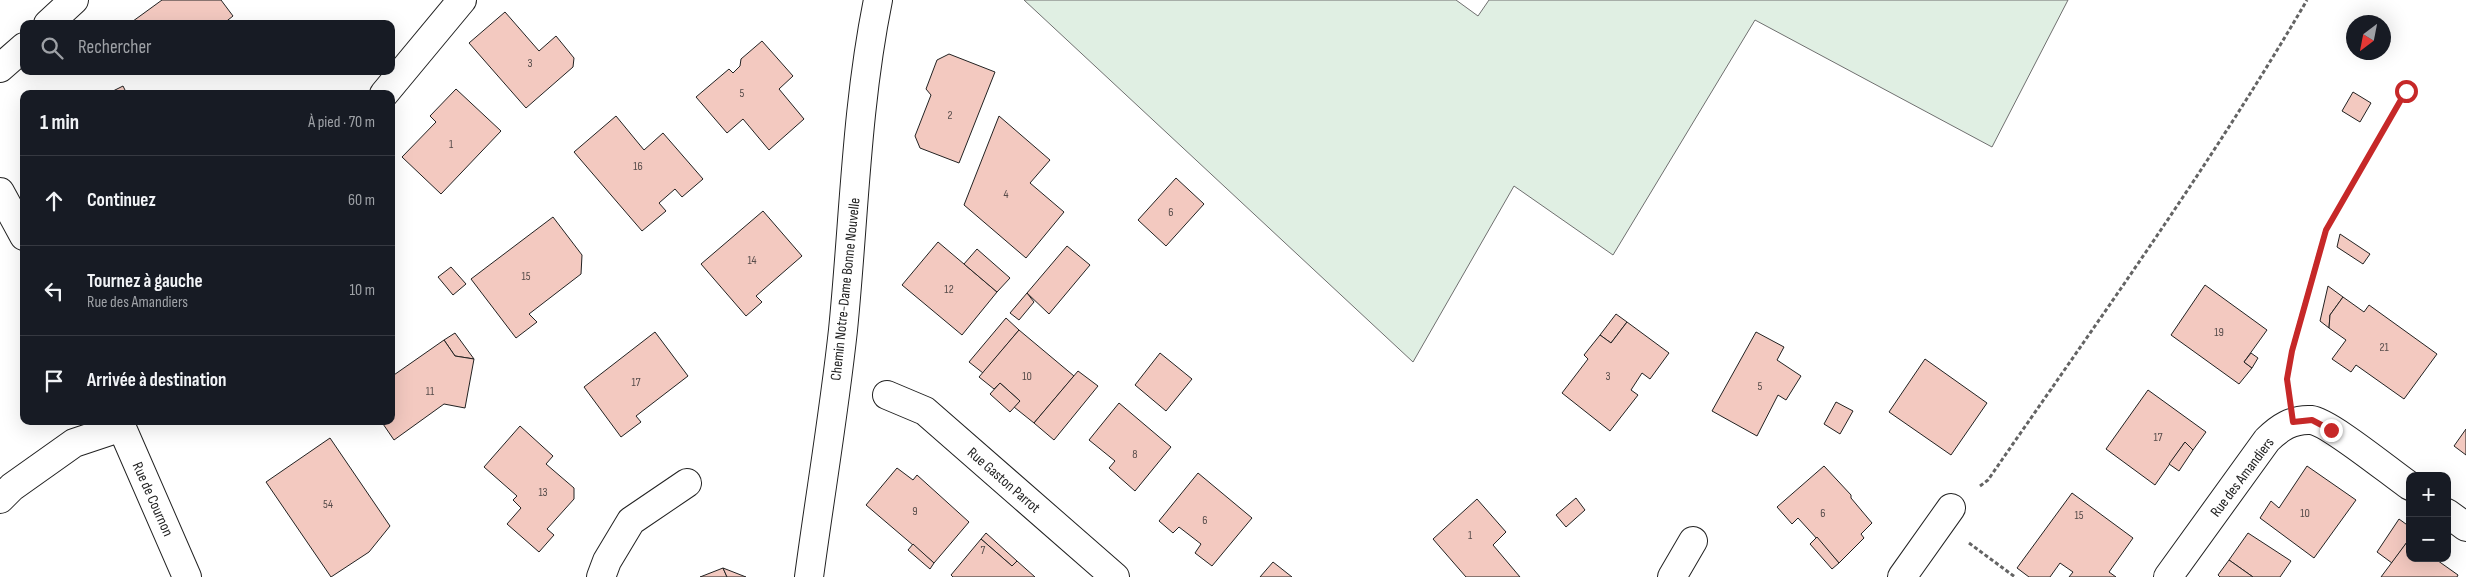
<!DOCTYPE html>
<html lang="fr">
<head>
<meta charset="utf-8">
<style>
	:root { --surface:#171b24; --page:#242831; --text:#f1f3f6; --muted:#9ea1a6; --line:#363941 }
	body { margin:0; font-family:"Sofia Sans Condensed",sans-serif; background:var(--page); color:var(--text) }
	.controls { position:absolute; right:15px; bottom:15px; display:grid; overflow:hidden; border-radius:10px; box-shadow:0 5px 20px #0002 }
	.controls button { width:45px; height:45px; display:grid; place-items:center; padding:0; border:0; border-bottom:1px solid var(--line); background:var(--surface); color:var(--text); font:25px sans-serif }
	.compass { position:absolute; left:2346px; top:15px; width:45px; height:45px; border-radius:50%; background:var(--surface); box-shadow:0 5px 20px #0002; rotate:212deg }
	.stop { position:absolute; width:15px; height:15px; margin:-11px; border:4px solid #c62828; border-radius:50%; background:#fff }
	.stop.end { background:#c62828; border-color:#fff; box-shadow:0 1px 5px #0008 }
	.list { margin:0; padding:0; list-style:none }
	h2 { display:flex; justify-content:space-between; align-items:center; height:65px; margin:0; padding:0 20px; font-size:21px }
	h2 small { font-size:16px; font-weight:400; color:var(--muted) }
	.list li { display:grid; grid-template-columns:32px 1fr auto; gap:15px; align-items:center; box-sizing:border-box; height:90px; padding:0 20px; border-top:1px solid var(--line) }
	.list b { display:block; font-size:19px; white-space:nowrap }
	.list p { margin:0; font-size:16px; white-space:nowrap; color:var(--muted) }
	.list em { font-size:16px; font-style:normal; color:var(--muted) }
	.icon { flex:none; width:28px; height:28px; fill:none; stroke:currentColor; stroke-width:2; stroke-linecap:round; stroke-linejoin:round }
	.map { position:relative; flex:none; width:2466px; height:577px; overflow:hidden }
	.search { position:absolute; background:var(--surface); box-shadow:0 5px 20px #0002; left:20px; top:20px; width:375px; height:55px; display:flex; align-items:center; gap:12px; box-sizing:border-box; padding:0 18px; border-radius:10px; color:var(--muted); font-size:19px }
	.panel { position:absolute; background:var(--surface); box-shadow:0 5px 20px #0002; left:20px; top:90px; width:375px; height:335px; border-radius:10px }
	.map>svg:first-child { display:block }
</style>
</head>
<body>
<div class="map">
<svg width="2466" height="577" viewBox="0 0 2466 577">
	<rect width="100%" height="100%" fill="#fff"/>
	<!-- green -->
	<polygon fill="#e0efe3" stroke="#6f6f6f" points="1024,0 1456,0 1478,16 1489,0 2068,0 1992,147 1755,20 1613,255 1514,186 1413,362"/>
	<!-- building -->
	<g fill="#f3c9c0" stroke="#222">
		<polygon points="162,0 221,0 233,16 223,24 129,24"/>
		<polygon points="505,12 539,51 556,36 574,58 573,67 526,108 469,43"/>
		<polygon points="762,41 793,76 779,89 804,119 769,150 743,119 727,133 696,97 729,69 733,73 740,66 741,59"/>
		<polygon points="949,54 995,72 959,163 920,148 915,136 931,95 926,89 937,60"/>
		<polygon points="123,86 127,94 107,94"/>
		<polygon points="456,89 501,131 441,194 402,157 436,122 430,116"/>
		<polygon points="2353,92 2371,103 2360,122 2342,111"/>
		<polygon points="616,116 644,150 663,133 703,179 682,197 675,189 659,203 666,211 642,231 574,152"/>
		<polygon points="999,116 1050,160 1030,183 1064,212 1026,258 964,205"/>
		<polygon points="1176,178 1204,204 1166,246 1138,220"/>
		<polygon points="763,211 802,256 756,296 762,302 746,316 701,264"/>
		<polygon points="553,217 582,255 581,274 529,314 537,322 516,338 471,279"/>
		<polygon points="2340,234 2370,254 2363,264 2337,247"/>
		<polygon points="938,242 997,292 962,335 902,285"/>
		<polygon points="1067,246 1090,265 1049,314 1027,293"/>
		<polygon points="977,249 1010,278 997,292 964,264"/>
		<polygon points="451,267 466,284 453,295 438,277"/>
		<polygon points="2205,285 2267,330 2244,362 2252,368 2239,384 2171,335"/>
		<polygon points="2328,286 2343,297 2330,315 2329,328 2320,321"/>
		<polygon points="1027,293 1034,302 1019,320 1010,313"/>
		<polygon points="2343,297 2364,312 2369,305 2437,354 2404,399 2356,365 2351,372 2332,359 2346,340 2329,328 2330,315"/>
		<polygon points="1616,314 1627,322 1611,343 1600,335"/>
		<polygon points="1006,318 1019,330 983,373 969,362"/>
		<polygon points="1627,322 1669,353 1650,379 1642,373 1631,390 1638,395 1610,431 1562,393 1588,359 1584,355 1600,335 1611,343"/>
		<polygon points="1019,330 1074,376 1034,423 1014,407 1020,401 1000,383 994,389 979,377"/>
		<polygon points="655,332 688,376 636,416 641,422 621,437 584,387"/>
		<polygon points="1756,332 1784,347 1777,360 1801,376 1786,400 1778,395 1757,436 1712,411"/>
		<polygon points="455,333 474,359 455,356 444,340"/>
		<polygon points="444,340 455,356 474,359 465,408 444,404 394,440 381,421 391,421 391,377"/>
		<polygon points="1160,353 1192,379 1166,411 1135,385"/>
		<polygon points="2251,353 2258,358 2252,368 2244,362"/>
		<polygon points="1925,359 1987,403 1951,455 1889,412"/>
		<polygon points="1078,371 1098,386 1054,440 1034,423"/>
		<polygon points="1000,383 1020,401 1010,412 990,394"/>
		<polygon points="2148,390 2206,432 2193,450 2185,442 2155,485 2106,449"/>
		<polygon points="1836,402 1853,411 1840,434 1824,424"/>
		<polygon points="1119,403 1171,447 1135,491 1109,468 1115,461 1089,440"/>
		<polygon points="520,426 553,456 546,464 574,488 574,499 547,529 554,535 539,552 507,524 521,508 513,500 517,496 484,467"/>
		<polygon points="2466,429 2466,455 2454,446"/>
		<polygon points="330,438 390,526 369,552 331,577 266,482"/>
		<polygon points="2185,442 2193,450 2179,471 2169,464"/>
		<polygon points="1824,466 1851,495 1851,498 1872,523 1861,534 1864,538 1839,563 1798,518 1792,524 1777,507"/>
		<polygon points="2307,466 2356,500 2314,558 2260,518 2271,501 2279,508"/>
		<polygon points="897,468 913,480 917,475 969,522 934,563 866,505"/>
		<polygon points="1198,473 1252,518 1212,566 1195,553 1201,544 1179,527 1173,533 1159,521"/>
		<polygon points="2072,493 2133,538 2109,572 2116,577 2069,577 2073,572 2060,563 2050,577 2029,577 2017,568"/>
		<polygon points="1576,498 1585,510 1566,527 1556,515"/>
		<polygon points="1477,499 1506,532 1493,545 1520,577 1466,577 1433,539"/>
		<polygon points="2399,519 2410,527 2410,538 2392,563 2377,552"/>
		<polygon points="986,533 1017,561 1012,566 981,539"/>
		<polygon points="2248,533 2291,561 2280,577 2253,577 2229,560"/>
		<polygon points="1817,537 1839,563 1832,569 1810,544"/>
		<polygon points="2410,538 2410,558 2434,558 2458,575 2457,577 2381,577"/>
		<polygon points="981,539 1012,566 1017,561 1035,577 953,577 951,575"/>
		<polygon points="913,544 934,563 930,569 908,550"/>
		<polygon points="2229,560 2253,577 2220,577 2218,575"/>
		<polygon points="1273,562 1292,577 1260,577"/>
		<polygon points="723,568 727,577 700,577"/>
		<polygon points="723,568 746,577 727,577"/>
	</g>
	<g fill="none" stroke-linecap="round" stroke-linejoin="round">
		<defs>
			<g id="minor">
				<polyline points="48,24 74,0"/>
				<polyline points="0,68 24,47"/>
				<polyline points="384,94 462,0"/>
				<polyline points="887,395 925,411 1115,577"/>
				<polyline points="0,499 12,487 74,443 122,427"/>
				<polyline points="2447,513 2466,527"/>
				<polyline points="601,577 607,561 631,521 687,483"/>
				<path d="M809,577C820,495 834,413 843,330C854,220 856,108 878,0"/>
				<polyline points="1672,577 1693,541"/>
				<polyline points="1902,577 1951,508"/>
				<path d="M2168,577L2267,440C2279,428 2292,419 2311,420C2329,422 2391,473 2410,486"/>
			</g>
			<g id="tertiary">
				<polyline points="0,192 24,236"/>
				<polyline points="119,421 187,577"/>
			</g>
		</defs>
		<!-- minor casing -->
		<use href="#minor" stroke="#222" stroke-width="30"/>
		<!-- tertiary casing -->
		<use href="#tertiary" stroke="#222" stroke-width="30"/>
		<!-- path -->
		<g stroke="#646464" stroke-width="3" stroke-dasharray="4 2.5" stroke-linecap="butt">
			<polyline points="2288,387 2287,379 2291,351 2325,230 2406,91"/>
			<path d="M1980,486L1988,480C2097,322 2210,166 2307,0"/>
			<polyline points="1969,543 2015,577"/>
		</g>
		<!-- minor -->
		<use href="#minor" stroke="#fff" stroke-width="28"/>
		<!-- tertiary -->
		<use href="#tertiary" stroke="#fff" stroke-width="28"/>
	</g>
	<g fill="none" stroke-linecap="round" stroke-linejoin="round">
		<!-- route -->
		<polyline stroke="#c62828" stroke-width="6" points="2331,430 2312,420 2293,422 2287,379 2292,351 2326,230 2406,91"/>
	</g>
	<g text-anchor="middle" stroke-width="4" stroke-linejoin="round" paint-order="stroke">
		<!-- number labels -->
		<g font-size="12" fill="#564c4a">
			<text x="530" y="67">3</text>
			<text x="742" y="97">5</text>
			<text x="950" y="119">2</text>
			<text x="451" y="148">1</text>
			<text x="638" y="170">16</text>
			<text x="1006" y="198">4</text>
			<text x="1171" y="216">6</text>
			<text x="752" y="264">14</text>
			<text x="526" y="280">15</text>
			<text x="949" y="293">12</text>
			<text x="2219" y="336">19</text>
			<text x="2384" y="351">21</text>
			<text x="1027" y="380">10</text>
			<text x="1608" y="380">3</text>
			<text x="636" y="386">17</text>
			<text x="1760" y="390">5</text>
			<text x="430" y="395">11</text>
			<text x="2158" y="441">17</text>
			<text x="1135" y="458">8</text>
			<text x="543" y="496">13</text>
			<text x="328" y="508">54</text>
			<text x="915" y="515">9</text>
			<text x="1823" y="517">6</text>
			<text x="2305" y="517">10</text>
			<text x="2079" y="519">15</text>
			<text x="1205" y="524">6</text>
			<text x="1470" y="539">1</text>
			<text x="983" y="554">7</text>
		</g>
		<!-- street labels -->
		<g font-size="15" fill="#222" stroke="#fff">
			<text transform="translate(845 289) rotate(-84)" y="5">Chemin Notre-Dame Bonne Nouvelle</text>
			<text transform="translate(2242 477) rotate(-53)" y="5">Rue des Amandiers</text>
			<text transform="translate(1004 480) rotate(41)" y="5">Rue Gaston Parrot</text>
			<text transform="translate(153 499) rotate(66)" y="5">Rue de Cournon</text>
		</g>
	</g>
</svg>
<div class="controls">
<button>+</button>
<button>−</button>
</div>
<svg class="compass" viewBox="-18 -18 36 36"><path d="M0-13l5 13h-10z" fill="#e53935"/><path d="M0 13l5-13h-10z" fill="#9ea1a6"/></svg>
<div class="stop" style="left:2406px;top:91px"></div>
<div class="stop end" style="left:2331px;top:430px"></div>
<div class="search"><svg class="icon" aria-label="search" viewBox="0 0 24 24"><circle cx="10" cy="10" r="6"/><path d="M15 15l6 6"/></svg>Rechercher</div>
<section class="panel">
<h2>1 min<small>À pied · 70 m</small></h2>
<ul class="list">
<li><svg class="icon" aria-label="ahead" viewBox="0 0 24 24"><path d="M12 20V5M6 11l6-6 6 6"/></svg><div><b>Continuez</b></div><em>60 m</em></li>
<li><svg class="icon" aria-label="left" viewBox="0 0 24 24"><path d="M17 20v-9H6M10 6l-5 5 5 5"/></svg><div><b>Tournez à gauche</b><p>Rue des Amandiers</p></div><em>10 m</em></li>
<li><svg class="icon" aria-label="arrive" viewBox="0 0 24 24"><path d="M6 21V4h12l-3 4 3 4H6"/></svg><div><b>Arrivée à destination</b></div></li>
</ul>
</section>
</div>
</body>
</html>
